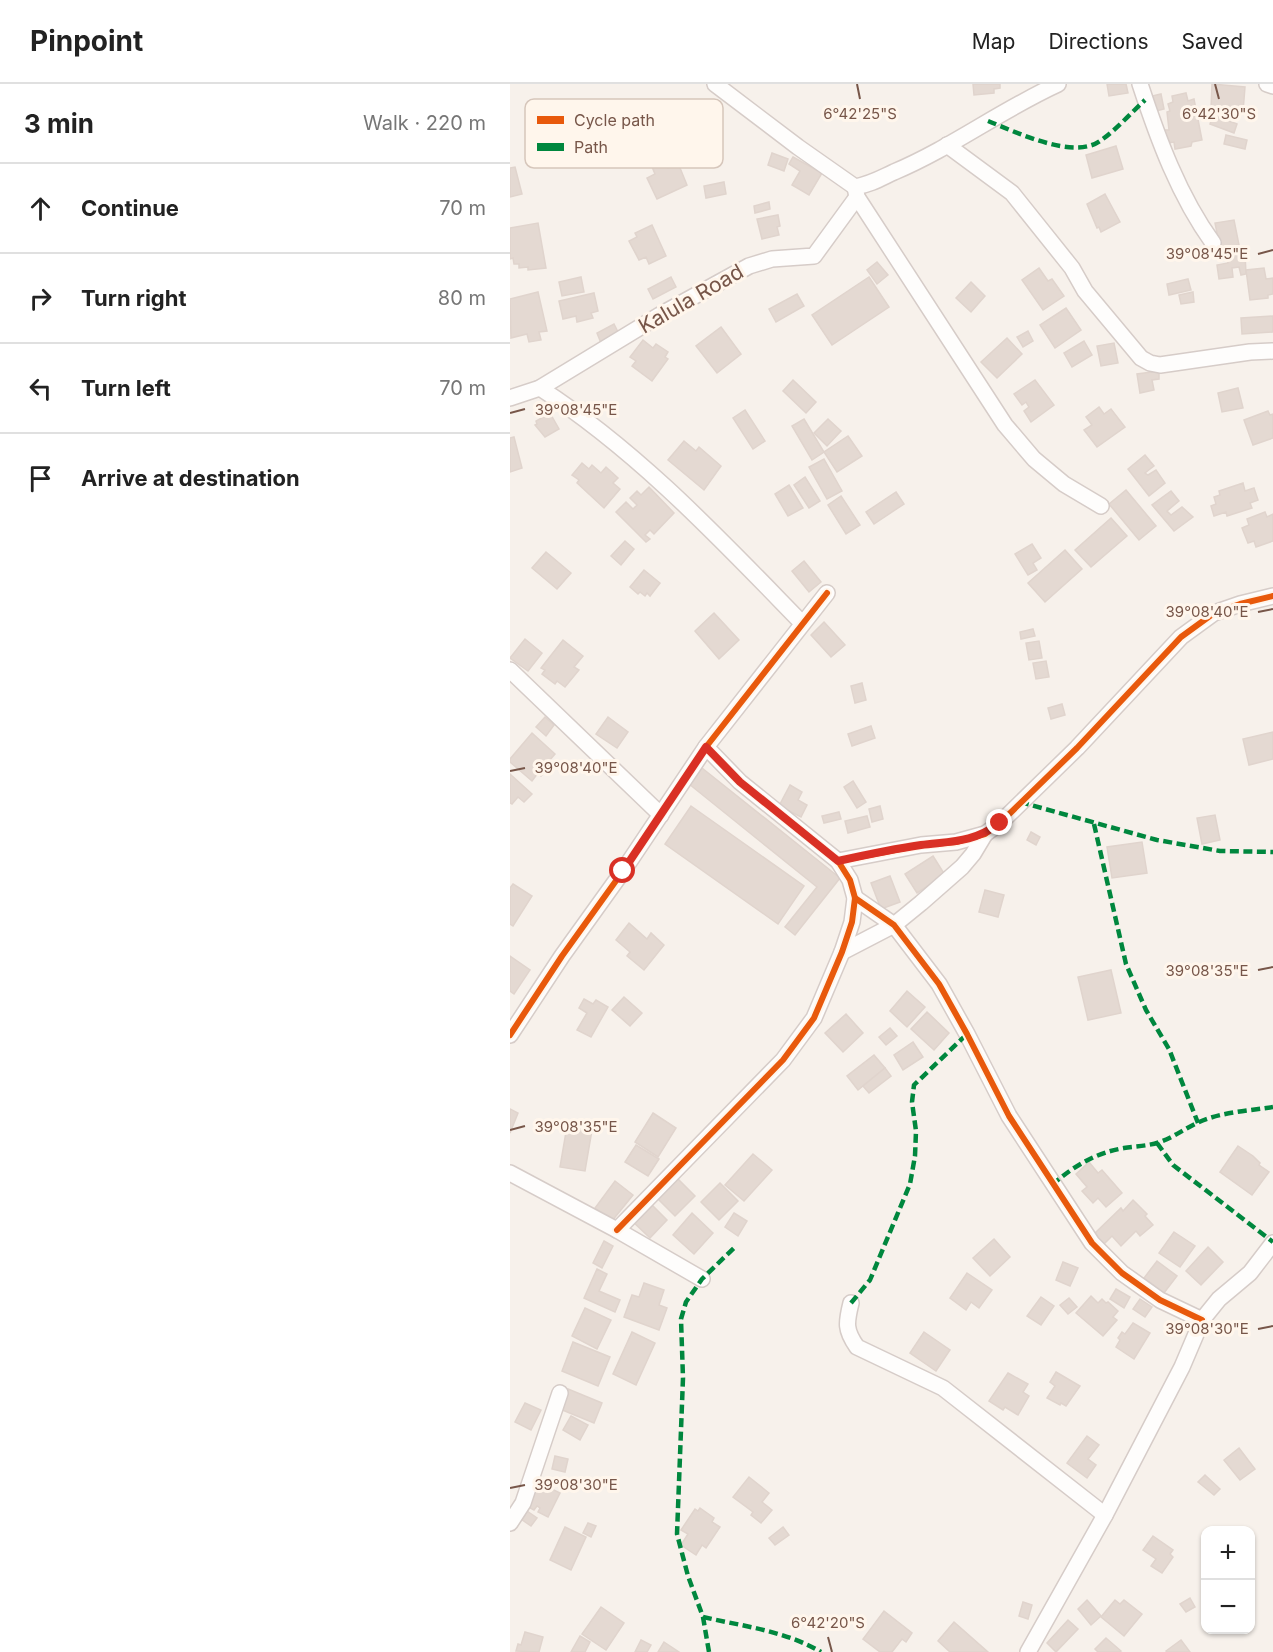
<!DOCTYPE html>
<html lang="en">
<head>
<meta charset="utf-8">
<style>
	:root { --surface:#fff; --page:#f6f6f6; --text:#222; --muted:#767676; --line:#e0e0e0 }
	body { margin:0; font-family:Inter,sans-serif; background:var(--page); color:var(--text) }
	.controls { position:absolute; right:18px; bottom:18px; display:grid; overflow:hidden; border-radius:12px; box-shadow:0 2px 4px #0004 }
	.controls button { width:54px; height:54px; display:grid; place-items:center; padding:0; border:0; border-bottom:2px solid var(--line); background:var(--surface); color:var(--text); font:30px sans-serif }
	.stop { position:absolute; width:18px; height:18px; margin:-14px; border:4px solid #d93025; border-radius:50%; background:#fff }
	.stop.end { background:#d93025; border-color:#fff; box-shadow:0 2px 6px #0008 }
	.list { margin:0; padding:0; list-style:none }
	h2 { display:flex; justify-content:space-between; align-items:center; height:78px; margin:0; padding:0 24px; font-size:26px }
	h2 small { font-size:20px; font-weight:400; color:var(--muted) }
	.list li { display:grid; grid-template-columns:39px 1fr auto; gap:18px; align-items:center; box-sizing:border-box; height:90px; padding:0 24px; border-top:2px solid var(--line) }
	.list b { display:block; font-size:22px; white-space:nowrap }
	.list em { font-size:20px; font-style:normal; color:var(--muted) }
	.icon { flex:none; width:33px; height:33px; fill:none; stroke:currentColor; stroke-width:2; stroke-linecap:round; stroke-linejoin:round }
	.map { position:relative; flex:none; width:763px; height:1568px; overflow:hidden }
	header { display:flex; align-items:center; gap:36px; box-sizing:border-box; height:84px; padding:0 30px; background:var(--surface); border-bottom:2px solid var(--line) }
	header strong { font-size:28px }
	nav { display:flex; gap:33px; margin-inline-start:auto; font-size:21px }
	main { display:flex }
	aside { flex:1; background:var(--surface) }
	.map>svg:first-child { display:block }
</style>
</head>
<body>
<header>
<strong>Pinpoint</strong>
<nav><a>Map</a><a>Directions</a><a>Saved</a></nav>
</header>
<main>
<aside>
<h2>3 min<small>Walk · 220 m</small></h2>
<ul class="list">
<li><svg class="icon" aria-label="ahead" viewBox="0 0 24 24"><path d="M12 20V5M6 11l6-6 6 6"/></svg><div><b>Continue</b></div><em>70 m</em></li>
<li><svg class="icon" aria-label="right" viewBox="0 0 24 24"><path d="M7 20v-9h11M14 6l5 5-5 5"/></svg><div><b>Turn right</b></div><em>80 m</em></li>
<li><svg class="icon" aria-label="left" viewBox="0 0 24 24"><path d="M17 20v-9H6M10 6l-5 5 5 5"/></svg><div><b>Turn left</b></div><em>70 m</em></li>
<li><svg class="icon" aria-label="arrive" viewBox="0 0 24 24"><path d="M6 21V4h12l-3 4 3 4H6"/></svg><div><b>Arrive at destination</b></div></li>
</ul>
</aside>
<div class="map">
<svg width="763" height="1568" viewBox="0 0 763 1568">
	<rect width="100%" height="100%" fill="#f7f1eb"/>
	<!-- building -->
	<g fill="#e4d9d2" stroke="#e0d4cd" stroke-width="1.5">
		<polygon points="463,0 490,0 490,4 484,5 484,9 464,11"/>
		<polygon points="597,0 616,0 618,9 599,12"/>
		<polygon points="702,0 735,3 733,28 701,25"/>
		<polygon points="676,9 678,17 684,15 692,56 682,58 681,62 665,65 664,58 658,59 654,46 659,46 657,28 660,27 658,20 663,18 662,12"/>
		<polygon points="651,10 654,25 642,28 638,13"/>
		<polygon points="703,31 727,40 724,49 700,40"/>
		<polygon points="716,51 737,56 735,65 714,60"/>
		<polygon points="606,62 613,85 582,94 576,71"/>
		<polygon points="262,69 278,75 274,87 258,81"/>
		<polygon points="283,73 312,89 299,111 282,101 290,87 279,80"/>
		<polygon points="155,77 158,84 168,79 177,101 147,115 137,94 145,90 142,83"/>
		<polygon points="5,83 12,110 0,113 0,84"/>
		<polygon points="214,98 216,110 196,114 194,102"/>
		<polygon points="595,110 610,138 591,148 589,143 587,144 577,120"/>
		<polygon points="259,118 260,125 245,129 244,122"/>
		<polygon points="268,131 270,142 267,143 269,151 252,155 247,135"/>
		<polygon points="724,136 729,161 710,164 705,139"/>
		<polygon points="28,139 36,184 18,186 18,183 9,184 9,180 4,180 3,174 0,175 0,144"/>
		<polygon points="142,141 156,172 139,180 136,173 129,176 119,157 127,153 125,149"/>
		<polygon points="735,169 736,190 731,191 729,183 722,184 723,193 709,195 707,181 718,179 717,172"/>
		<polygon points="367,178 378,191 367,200 357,186"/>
		<polygon points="529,184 538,197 542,195 554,212 533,226 512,196"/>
		<polygon points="754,184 756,195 763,194 763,210 758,211 758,214 740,216 736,186"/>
		<polygon points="71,193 74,208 52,212 49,198"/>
		<polygon points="161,193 166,203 143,215 138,205"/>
		<polygon points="359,193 379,223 322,261 302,231"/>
		<polygon points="678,195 681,206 659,211 657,200"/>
		<polygon points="461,198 475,212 461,228 446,214"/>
		<polygon points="28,208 37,247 29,248 31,256 19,258 17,250 1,254 0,215"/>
		<polygon points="683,208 684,218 671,220 669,211"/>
		<polygon points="84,209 88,227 81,229 83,234 67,238 66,232 53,235 49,217"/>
		<polygon points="287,210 294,222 266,238 259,225"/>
		<polygon points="556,224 571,246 545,264 530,241"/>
		<polygon points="763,232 763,248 732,250 731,234"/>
		<polygon points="104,240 109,250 91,259 87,249"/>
		<polygon points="211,243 231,270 207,289 186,262"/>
		<polygon points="518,247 523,257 513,263 507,253"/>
		<polygon points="497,254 512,270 487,294 471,278"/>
		<polygon points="133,256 143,264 146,260 158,268 155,273 158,275 142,297 122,282 126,277 120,273"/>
		<polygon points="574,257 582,271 562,283 554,269"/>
		<polygon points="604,259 608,279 591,282 587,262"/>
		<polygon points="649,287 649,295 642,296 644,306 630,309 627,290"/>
		<polygon points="283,296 306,318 296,329 273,307"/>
		<polygon points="525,296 544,321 521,338 514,327 519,323 516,318 512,321 504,310"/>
		<polygon points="728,304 733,324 712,328 708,309"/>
		<polygon points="589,323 594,330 601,325 615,343 587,363 574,346 582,341 576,333"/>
		<polygon points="235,326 255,357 243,365 223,334"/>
		<polygon points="758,327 760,331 763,330 763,354 743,361 734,336"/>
		<polygon points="40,329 49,345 35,353 25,341 27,340 26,337"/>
		<polygon points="294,335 314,368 302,376 282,342"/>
		<polygon points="318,335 331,347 317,362 304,349"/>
		<polygon points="338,352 352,372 327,388 314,368"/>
		<polygon points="4,353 12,384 0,388 0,354"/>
		<polygon points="174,357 186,367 189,363 211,382 194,406 158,376"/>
		<polygon points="635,371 644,382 635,389 638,391 646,386 655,399 639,412 618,385"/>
		<polygon points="314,375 332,407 317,415 299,383"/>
		<polygon points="72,379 79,385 82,381 91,389 96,383 108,394 103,399 110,405 94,424 67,399 69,396 62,391"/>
		<polygon points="295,393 310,417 299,424 284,401"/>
		<polygon points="733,399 735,407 744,404 748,416 740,419 742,424 717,432 716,428 704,432 701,422 706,420 704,413 710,411 709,407"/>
		<polygon points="279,401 293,424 278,432 265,410"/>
		<polygon points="139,403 164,429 144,450 140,446 135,451 140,455 136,458 106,428 116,418 123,425 127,421 120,414 127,407 131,411"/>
		<polygon points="616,406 646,442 629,456 599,420"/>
		<polygon points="661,407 669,417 657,427 661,431 672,423 683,433 664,447 642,421"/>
		<polygon points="386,408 394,420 364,440 356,428"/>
		<polygon points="331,412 350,441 336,450 318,421"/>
		<polygon points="755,428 757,433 763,430 763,457 746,463 744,457 738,459 732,444 739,441 737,435"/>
		<polygon points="601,434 617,452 581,483 565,466"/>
		<polygon points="115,457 124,465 111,481 101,472"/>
		<polygon points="522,460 531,474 523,479 527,486 518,491 505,470"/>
		<polygon points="555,466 572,485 535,518 518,499"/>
		<polygon points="36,468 61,489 47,505 22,484"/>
		<polygon points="294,477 311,498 299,508 282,487"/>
		<polygon points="134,486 150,499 140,512 137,509 135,512 130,508 128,510 120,503"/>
		<polygon points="204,529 229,556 209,575 185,547"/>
		<polygon points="314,538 335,561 321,573 301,551"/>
		<polygon points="523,545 525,552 511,555 510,548"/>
		<polygon points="15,555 32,569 18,587 0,574"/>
		<polygon points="53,556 73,572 64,583 69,586 55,603 47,597 45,600 32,590 35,586 31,584"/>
		<polygon points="529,557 532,574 519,576 516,559"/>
		<polygon points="536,577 539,593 526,595 523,579"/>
		<polygon points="352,599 356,616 345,619 341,602"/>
		<polygon points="552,620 555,631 541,635 538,624"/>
		<polygon points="35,633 44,641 36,652 26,643"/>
		<polygon points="98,633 118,648 107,664 86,650"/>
		<polygon points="361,642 365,654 342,662 338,650"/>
		<polygon points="763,648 763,675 739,681 733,655"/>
		<polygon points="22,649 45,670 39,677 43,680 31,692 28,689 22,697 0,678 0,675"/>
		<polygon points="192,684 330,794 285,851 275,843 307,803 179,700"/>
		<polygon points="0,690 22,710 14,718 8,713 2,720 0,719"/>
		<polygon points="343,697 356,718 347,724 334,703"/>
		<polygon points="280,701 292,708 288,716 297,721 291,733 269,722"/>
		<polygon points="181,722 294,802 268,840 155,760"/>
		<polygon points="370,722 373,735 362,738 359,725"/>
		<polygon points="329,728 331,735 314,739 312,732"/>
		<polygon points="705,731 710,756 692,760 687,734"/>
		<polygon points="357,732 360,743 338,749 335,737"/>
		<polygon points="521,748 530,753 526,761 517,756"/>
		<polygon points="632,758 637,789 602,794 597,763"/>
		<polygon points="423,772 435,791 407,809 395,790"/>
		<polygon points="380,792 390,818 371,825 361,799"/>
		<polygon points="3,800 22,812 3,842 0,840 0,804"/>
		<polygon points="475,806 494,811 488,833 469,828"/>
		<polygon points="119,839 137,855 141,849 154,861 134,886 117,872 120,868 106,856"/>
		<polygon points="0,872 20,886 4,910 0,907"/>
		<polygon points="601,886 611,929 578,936 568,893"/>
		<polygon points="397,907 415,923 397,943 380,927"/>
		<polygon points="114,913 132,929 120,942 102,926"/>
		<polygon points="74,915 83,920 86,916 98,923 81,953 67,946 77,929 69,924"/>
		<polygon points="417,928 439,949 424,966 401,945"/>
		<polygon points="336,930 353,949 333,968 315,949"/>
		<polygon points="380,944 387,952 376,961 369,953"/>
		<polygon points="403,958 413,973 393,986 384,971"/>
		<polygon points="364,971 375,984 348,1006 337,992"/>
		<polygon points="375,984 381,992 359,1009 353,1002"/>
		<polygon points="0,1025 8,1029 0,1049"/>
		<polygon points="143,1029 166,1044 148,1073 125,1058"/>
		<polygon points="57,1042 82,1046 75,1087 50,1083"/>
		<polygon points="126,1061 149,1075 138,1092 115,1078"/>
		<polygon points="728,1062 743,1072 750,1079 749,1081 759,1088 742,1111 710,1088"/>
		<polygon points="243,1070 262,1086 234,1117 215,1101"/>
		<polygon points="579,1078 588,1089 592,1086 612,1109 596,1123 588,1114 583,1119 572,1107 577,1103 566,1090"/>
		<polygon points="166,1093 185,1112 165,1132 146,1113"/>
		<polygon points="105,1097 123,1111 102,1137 85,1124"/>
		<polygon points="210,1099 228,1117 209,1136 191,1118"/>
		<polygon points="623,1116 637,1130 635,1132 643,1141 630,1152 626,1147 611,1162 602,1152 594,1160 584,1150 611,1124 613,1127"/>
		<polygon points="138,1117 157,1136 140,1154 120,1135"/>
		<polygon points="182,1129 203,1149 184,1170 163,1151"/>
		<polygon points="224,1129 237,1137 228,1152 215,1143"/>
		<polygon points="664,1148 685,1162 670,1183 649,1169"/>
		<polygon points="484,1155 500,1173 480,1192 463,1174"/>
		<polygon points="94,1157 103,1162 92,1184 83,1179"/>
		<polygon points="698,1163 713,1178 691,1201 676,1187"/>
		<polygon points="647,1177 667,1192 654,1209 634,1194"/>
		<polygon points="553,1178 568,1184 560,1202 546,1196"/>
		<polygon points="87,1185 97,1190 89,1207 110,1216 105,1228 74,1214"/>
		<polygon points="457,1189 482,1206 469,1224 461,1218 456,1226 440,1214"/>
		<polygon points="134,1199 154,1206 149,1221 157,1224 149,1246 114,1233 122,1211 129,1213"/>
		<polygon points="606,1205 620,1213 614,1224 600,1215"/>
		<polygon points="581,1212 588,1219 592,1215 596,1219 598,1218 608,1227 603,1233 607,1236 593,1252 566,1229"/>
		<polygon points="531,1213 544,1222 531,1241 517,1232"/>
		<polygon points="559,1214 567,1223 558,1230 550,1221"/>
		<polygon points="630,1215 642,1223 635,1233 623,1225"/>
		<polygon points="75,1224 101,1236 87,1265 62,1252"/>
		<polygon points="623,1239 640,1249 624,1275 606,1263 610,1256 608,1254 612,1248 615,1250"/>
		<polygon points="122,1248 145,1259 126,1301 103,1290"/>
		<polygon points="414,1248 440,1266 426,1287 400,1269"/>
		<polygon points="63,1258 100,1273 88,1302 52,1287"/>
		<polygon points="546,1288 570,1302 556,1322 551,1319 550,1321 537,1314 545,1302 540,1298"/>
		<polygon points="498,1289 518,1300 513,1308 519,1312 508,1331 495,1323 493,1326 479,1317"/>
		<polygon points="58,1305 92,1319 84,1339 50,1325"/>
		<polygon points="15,1319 31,1326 21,1346 5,1338"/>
		<polygon points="61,1332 78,1341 70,1356 53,1346"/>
		<polygon points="577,1352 589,1361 578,1375 586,1381 577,1394 557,1379"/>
		<polygon points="729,1364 745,1385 730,1396 714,1376"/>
		<polygon points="45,1372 58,1375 55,1388 42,1385"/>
		<polygon points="695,1391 710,1405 704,1411 688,1398"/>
		<polygon points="239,1393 259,1409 252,1418 262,1426 251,1439 241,1431 243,1428 223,1413"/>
		<polygon points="24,1396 50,1409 38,1433 28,1428 30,1424 27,1422 24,1426 11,1419"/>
		<polygon points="190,1424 204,1434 202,1438 210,1443 196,1464 192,1461 186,1471 171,1461 178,1450 171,1446 185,1425 188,1427"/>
		<polygon points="17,1427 27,1434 21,1442 11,1435"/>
		<polygon points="78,1439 86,1442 81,1453 73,1449"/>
		<polygon points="55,1443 76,1453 61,1486 40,1476"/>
		<polygon points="273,1443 279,1451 265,1461 259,1454"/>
		<polygon points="643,1452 663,1466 660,1470 663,1473 652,1489 641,1482 646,1475 633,1466"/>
		<polygon points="680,1514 685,1523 676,1528 670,1520"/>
		<polygon points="577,1516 591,1532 581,1541 568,1525"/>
		<polygon points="605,1516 610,1520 614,1516 632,1530 614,1552 591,1533"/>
		<polygon points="513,1518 522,1521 518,1535 509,1532"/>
		<polygon points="91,1523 114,1539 96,1566 72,1550"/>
		<polygon points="374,1527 402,1549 396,1558 392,1555 382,1568 370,1568 353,1555"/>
		<polygon points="558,1536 568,1545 546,1568 537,1559"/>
		<polygon points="444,1538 478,1568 440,1568 428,1557"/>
		<polygon points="15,1548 33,1553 29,1568 6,1567 8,1560 11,1561"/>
		<polygon points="70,1552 80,1558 75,1568 61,1568"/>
		<polygon points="596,1554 611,1567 609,1568 588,1568 585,1565"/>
		<polygon points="131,1556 141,1561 137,1568 125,1568"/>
		<polygon points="671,1556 680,1568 657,1568 656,1567"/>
		<polygon points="154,1558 169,1568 148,1568"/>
	</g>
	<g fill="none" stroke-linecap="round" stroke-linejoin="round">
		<defs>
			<g id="street">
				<path d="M205,0L288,63L345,103C361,100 369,95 384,88C441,64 491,26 548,0"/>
				<path d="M630,0C648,55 669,112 703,159"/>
				<polyline points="757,0 763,2"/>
				<polyline points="437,61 502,109 562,184 575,207 631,274 640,279 650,281 740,268 763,267"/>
				<polyline points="345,103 347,113 495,341 524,375 554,400 591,422"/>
				<path d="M30,304C129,368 210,455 292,539"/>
				<polyline points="0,314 30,304 150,231 239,182 262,175 304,172 347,113"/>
				<polyline points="0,586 151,731"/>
				<polyline points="328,777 411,761 446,758 475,750 490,739 567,664 671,553 704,529 730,520 763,512"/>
				<polyline points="345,814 384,841 429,900 457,950 499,1032 582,1159 612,1189 650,1216 692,1236"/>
				<polyline points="332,868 384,841 411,819 452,783 463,770 475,750"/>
				<polyline points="0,951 52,872 113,787 196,663 317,509"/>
				<polyline points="0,1089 107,1146 192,1195"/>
				<polyline points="107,1146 273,976 304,934 332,868 342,838 345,814 340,796 328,777 230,698 196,663"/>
				<path d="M341,1219C336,1239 335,1246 347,1263L433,1304L595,1431"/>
				<polyline points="0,1439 13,1419 50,1309"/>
				<polyline points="518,1568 595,1431 672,1283 692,1236 709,1215 740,1189 763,1159"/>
			</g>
		</defs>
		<!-- street casing -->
		<use href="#street" stroke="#d6ccc8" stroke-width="18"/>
		<!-- street -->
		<use href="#street" stroke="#fefdfc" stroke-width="15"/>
		<!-- quiet -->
		<g stroke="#00873e" stroke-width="4.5" stroke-dasharray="9 4.5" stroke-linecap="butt">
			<path d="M478,37C506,48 563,76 590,57C606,46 621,29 635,16"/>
			<polyline points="510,718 647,756 710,767 763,768"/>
			<polyline points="584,740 616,880 636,926 659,965 688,1039"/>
			<polyline points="647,1059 663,1081 763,1158"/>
			<path d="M542,1101C564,1082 585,1069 614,1064C626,1062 639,1062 650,1058C664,1053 674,1045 687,1039C710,1028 738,1027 763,1023"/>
			<polyline points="341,1219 360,1196 400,1100 405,1072 406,1047 402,1018 404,1001 457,950"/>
			<path d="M193,1533C232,1542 276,1547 311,1568"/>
			<polyline points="199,1568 193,1533 178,1492 167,1450 173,1294 171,1235 176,1218 192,1195 226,1162"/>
		</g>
		<defs>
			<g id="cycleway">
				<polyline points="328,777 411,761 446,758 475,750 490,739 567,664 671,553 704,529 730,520 763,512"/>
				<polyline points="345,814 384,841 429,900 457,950 499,1032 582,1159 612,1189 650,1216 692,1236"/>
				<polyline points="0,951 52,872 113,787 196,663 317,509"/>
				<polyline points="107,1146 273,976 304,934 332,868 342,838 345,814 340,796 328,777 230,698 196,663"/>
			</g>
		</defs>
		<!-- cycleway casing -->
		<use href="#cycleway" stroke="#fff6ec" stroke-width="10"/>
		<!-- cycleway -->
		<use href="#cycleway" stroke="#e8590c" stroke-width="6"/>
	</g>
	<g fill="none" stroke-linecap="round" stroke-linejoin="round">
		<!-- route -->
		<path stroke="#d93025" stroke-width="8" d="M113,787L196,663L230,698L328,777C355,771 383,765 411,761C443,757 462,759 490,739"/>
	</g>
	<!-- ticks -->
	<path fill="none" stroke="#775649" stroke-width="2" d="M347,0L350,15M705,0L709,15M748,170L763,166M0,329L15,325M748,528L763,525M0,687L15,684M748,886L763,883M0,1046L15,1042M748,1245L763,1242M0,1404L15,1401M318,1553L322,1568"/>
	<g text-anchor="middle" stroke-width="6" stroke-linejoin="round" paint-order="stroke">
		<!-- street labels -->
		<g font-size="21" fill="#775649" stroke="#fff6ec">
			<text transform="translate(181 215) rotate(-30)" y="7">Kalula Road</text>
		</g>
	</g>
	<!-- legend -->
	<rect x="15" y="15" width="198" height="69" rx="9" fill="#fff6ec" stroke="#d6c6bb" stroke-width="1.5"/>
	<rect x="27" y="32" width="27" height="8" fill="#e8590c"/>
	<rect x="27" y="59" width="27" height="8" fill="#00873e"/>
	<g font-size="16" fill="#775649">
		<text x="64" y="42">Cycle path</text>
		<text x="64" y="69">Path</text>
	</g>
	<g font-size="15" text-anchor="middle" fill="#775649" stroke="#fff6ec" stroke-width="6" stroke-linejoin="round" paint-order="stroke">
		<text x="350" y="35">6°42'25"S</text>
		<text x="709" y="35">6°42'30"S</text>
		<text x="697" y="175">39°08'45"E</text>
		<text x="66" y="331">39°08'45"E</text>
		<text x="697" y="533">39°08'40"E</text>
		<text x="66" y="689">39°08'40"E</text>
		<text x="697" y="892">39°08'35"E</text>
		<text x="66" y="1048">39°08'35"E</text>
		<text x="697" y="1250">39°08'30"E</text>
		<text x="66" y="1406">39°08'30"E</text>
		<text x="318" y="1544">6°42'20"S</text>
	</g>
</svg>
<div class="controls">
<button>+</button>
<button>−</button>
</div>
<div class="stop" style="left:113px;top:787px"></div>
<div class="stop end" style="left:490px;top:739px"></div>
</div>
</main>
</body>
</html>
